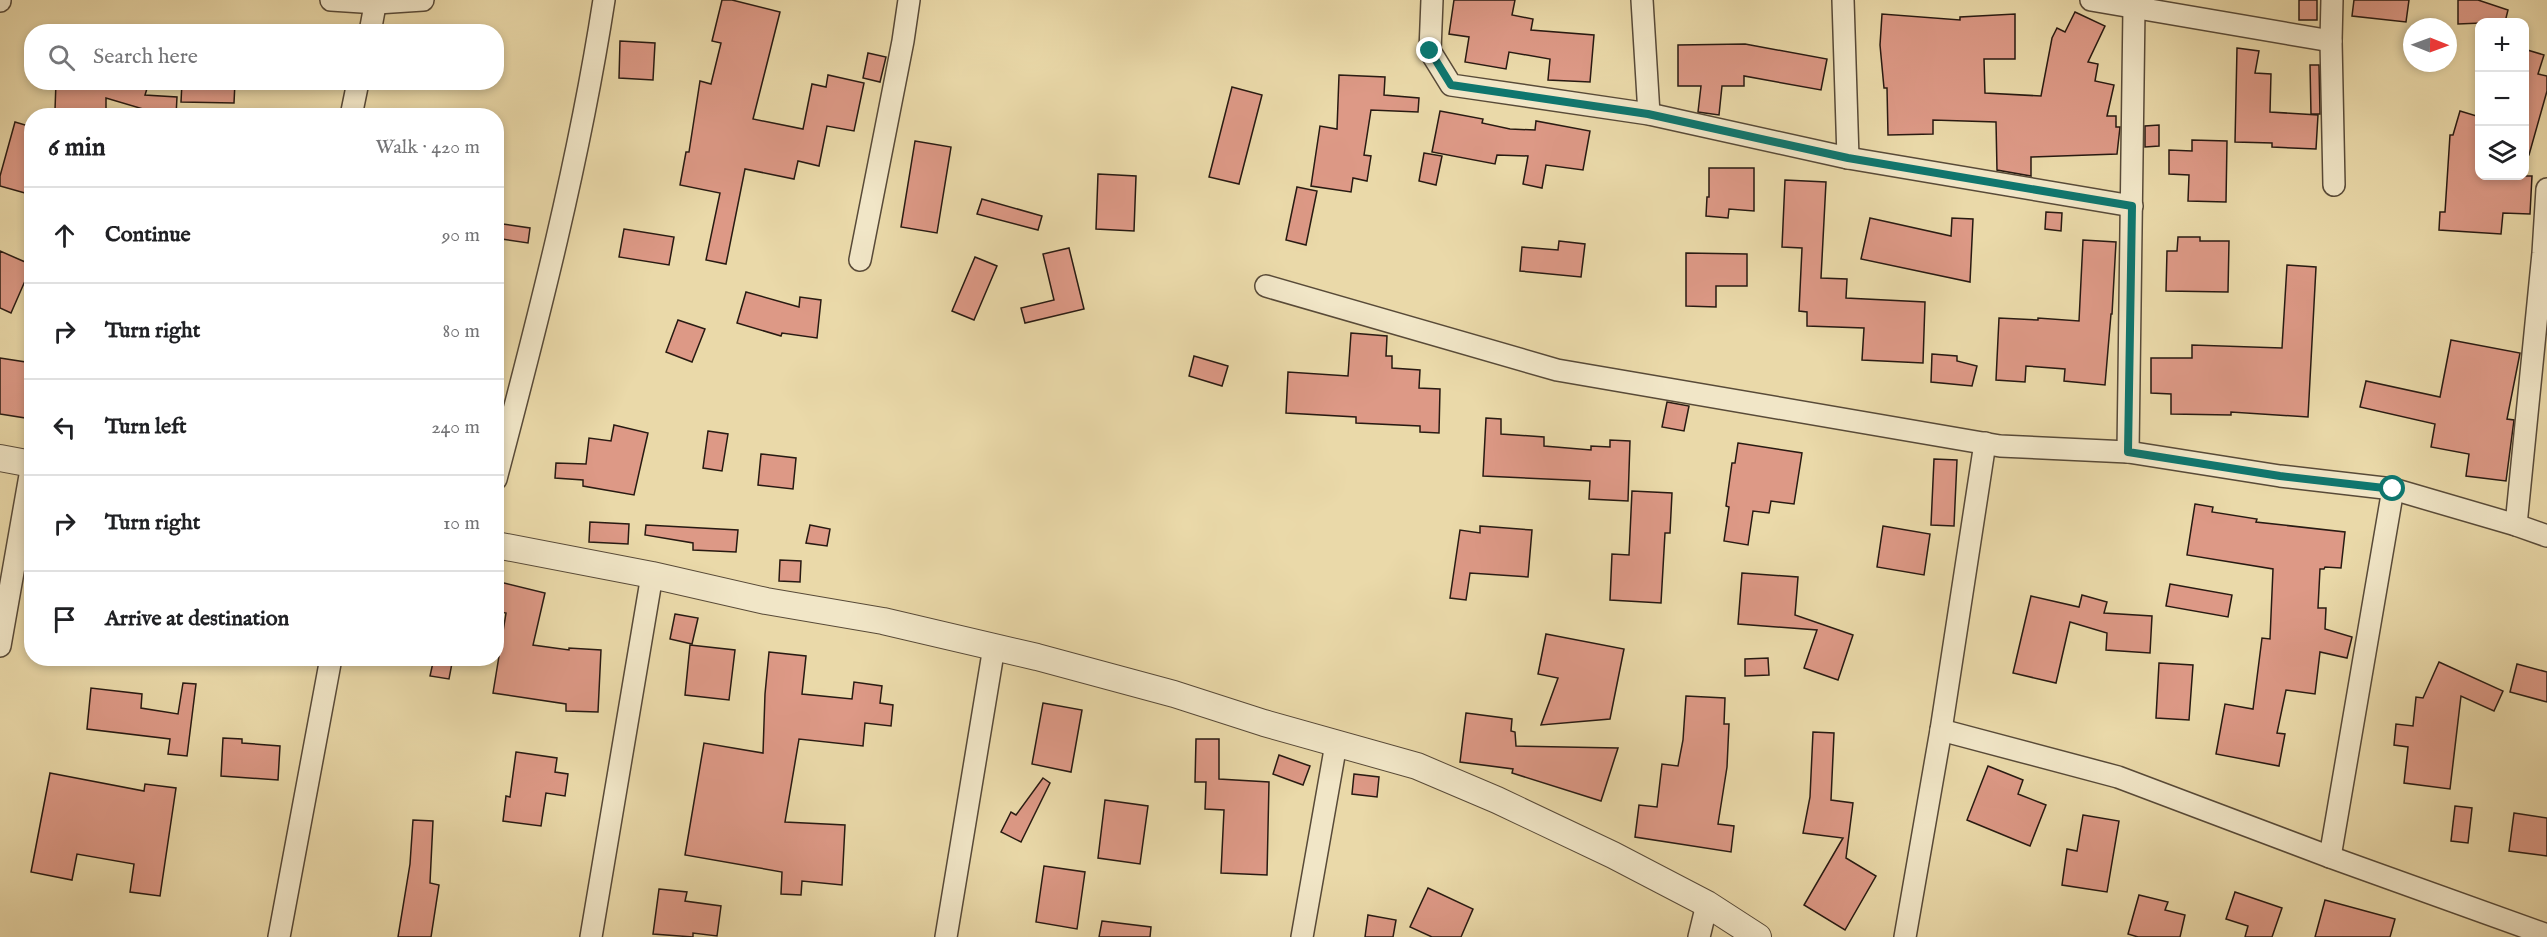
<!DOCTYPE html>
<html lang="en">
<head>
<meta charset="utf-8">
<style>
	:root { --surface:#fff; --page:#f6f6f6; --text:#202124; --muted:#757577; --line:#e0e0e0 }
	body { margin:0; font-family:"IM FELL English",serif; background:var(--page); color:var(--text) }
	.controls { position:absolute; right:18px; top:18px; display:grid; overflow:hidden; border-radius:12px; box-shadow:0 3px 9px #0003 }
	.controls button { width:54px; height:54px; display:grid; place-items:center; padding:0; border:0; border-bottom:2px solid var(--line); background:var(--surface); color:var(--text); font:30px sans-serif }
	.compass { position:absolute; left:2403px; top:18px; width:54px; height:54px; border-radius:50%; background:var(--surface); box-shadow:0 3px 9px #0003; rotate:91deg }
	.stop { position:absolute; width:18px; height:18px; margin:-14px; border:4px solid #0f766e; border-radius:50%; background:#fff }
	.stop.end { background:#0f766e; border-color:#fff; box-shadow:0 2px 6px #0008 }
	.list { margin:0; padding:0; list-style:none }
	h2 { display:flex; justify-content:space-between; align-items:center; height:78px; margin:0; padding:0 24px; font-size:26px }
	h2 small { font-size:20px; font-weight:400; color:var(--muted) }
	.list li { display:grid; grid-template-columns:39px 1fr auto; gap:18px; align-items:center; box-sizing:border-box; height:96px; padding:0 24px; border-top:2px solid var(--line) }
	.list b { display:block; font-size:22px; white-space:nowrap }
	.list em { font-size:20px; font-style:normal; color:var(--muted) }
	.icon { flex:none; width:33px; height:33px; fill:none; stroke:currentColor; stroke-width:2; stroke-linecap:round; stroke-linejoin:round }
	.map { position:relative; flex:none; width:2547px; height:937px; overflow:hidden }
	.search { position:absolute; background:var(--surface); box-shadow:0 3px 9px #0003; left:24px; top:24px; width:480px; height:66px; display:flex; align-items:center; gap:15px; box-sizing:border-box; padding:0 21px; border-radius:24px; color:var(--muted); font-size:22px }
	.panel { position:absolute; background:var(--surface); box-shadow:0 3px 9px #0003; left:24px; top:108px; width:480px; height:558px; border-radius:24px }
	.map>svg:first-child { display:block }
</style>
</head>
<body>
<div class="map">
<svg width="2547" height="937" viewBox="0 0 2547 937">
	<rect width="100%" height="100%" fill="#ead9a9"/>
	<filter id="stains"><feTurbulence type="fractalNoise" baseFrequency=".00333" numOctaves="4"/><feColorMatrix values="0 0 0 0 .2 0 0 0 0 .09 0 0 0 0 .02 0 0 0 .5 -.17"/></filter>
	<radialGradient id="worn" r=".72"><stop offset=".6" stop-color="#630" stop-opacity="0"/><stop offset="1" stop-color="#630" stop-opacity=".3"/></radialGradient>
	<!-- building -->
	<g fill="#dd9986" stroke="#281a12" stroke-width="1.5">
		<polygon points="722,0 732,0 780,12 753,119 803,129 812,84 826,87 828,75 864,83 854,131 827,126 819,166 798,161 794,179 745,169 726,264 706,260 720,193 680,185 686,152 689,152 700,81 711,84 721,43 712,41"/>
		<polygon points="1454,0 1515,0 1512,15 1533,19 1531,30 1594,35 1590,82 1548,80 1550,59 1509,52 1506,69 1465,62 1469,37 1449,34"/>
		<rect x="2299" y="0" width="18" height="20"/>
		<polygon points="2354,0 2409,0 2406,22 2352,16"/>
		<polygon points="2458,0 2478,0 2508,10 2505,22 2458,24"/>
		<polygon points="2075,12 2105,26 2088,62 2098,64 2095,81 2114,85 2107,116 2116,116 2116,127 2120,127 2117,154 2031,157 2031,176 1997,170 1996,122 1933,120 1933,134 1888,135 1887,88 1884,88 1880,45 1882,14 1960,20 1960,17 2015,14 2015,59 1984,59 1985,93 2041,96 2052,38 2057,28 2065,32"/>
		<polygon points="620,41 655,43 653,80 619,78"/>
		<polygon points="1745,44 1827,59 1821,90 1744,76 1744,86 1722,86 1719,115 1698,112 1701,86 1678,86 1678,45"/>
		<polygon points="2237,48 2259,51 2255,73 2271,74 2270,112 2318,115 2316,149 2272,147 2272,143 2235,142"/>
		<polygon points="2524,49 2544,55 2538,74 2547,76 2547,91 2529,155 2524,154"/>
		<polygon points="868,53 886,57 880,82 863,78"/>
		<polygon points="2310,65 2319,65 2320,114 2311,114"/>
		<polygon points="1339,75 1385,77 1384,95 1419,98 1418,112 1371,110 1364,155 1371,156 1367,181 1353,178 1351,192 1311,186 1320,126 1337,129"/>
		<polygon points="56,82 149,82 145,95 177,97 176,116 150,115 150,111 106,98 106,112 55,110"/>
		<polygon points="182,82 235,82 234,103 181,102"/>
		<polygon points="1232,87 1262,95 1239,184 1209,177"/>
		<polygon points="1440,111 1483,119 1482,123 1510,129 1535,130 1536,121 1590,131 1583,170 1546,165 1542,188 1523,184 1528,156 1497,155 1495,164 1432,152"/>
		<polygon points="2460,111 2480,117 2480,176 2532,176 2530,214 2503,213 2501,234 2439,230 2440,212 2445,212 2450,135 2453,135"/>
		<polygon points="15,122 32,127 32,195 0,186 0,176"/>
		<polygon points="2159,125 2159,146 2145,147 2145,126"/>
		<polygon points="2192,140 2227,141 2226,202 2188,201 2189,175 2169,174 2169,150 2192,151"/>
		<polygon points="915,141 951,147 937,233 901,227"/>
		<polygon points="1424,153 1442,156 1436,185 1419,181"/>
		<polygon points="1709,168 1754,168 1754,211 1729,209 1728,218 1706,216 1707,197 1709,197"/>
		<polygon points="1098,174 1136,176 1134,231 1096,229"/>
		<polygon points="1785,180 1826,182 1821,278 1847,279 1846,298 1925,302 1923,363 1862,360 1864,328 1807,326 1807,312 1799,311 1802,248 1782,247"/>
		<polygon points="1297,187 1317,191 1306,245 1286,240"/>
		<polygon points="982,199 1042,216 1038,230 977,214"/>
		<polygon points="2046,212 2062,213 2061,231 2045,229"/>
		<polygon points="1870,218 1951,236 1952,218 1973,219 1970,282 1861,259"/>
		<polygon points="503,224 530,228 528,243 502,239"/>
		<polygon points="624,229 674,237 669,265 619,257"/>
		<polygon points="2178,237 2200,237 2200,241 2229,241 2228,292 2166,291 2167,251 2177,251"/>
		<polygon points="2083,240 2116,242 2112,314 2111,314 2105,385 2064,381 2065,369 2026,366 2025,382 1996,380 1999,318 2038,320 2038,318 2079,321"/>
		<polygon points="1559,241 1585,244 1581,277 1520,271 1522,247 1558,250"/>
		<polygon points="1069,248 1084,309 1025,323 1021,308 1054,300 1043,254"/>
		<polygon points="0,251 32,265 11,313 0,308"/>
		<polygon points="1686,253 1747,254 1747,286 1716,286 1716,307 1686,306"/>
		<polygon points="975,257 997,266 974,320 952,311"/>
		<polygon points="2287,265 2316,267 2308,417 2231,412 2231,415 2171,414 2171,394 2151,393 2151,358 2192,358 2192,345 2282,348"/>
		<polygon points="746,292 799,307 800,297 821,300 817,338 782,333 781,336 737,323"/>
		<polygon points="678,320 705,329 692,362 666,352"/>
		<polygon points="1351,333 1387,336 1386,356 1392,356 1392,368 1420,370 1419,388 1440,389 1439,433 1420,432 1420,426 1356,423 1356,417 1286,413 1288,372 1348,376"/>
		<polygon points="2451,340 2520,353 2507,419 2514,420 2506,481 2466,476 2469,454 2431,447 2435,424 2360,407 2366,381 2440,397"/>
		<polygon points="1932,354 1957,356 1957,361 1977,366 1972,386 1931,382"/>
		<polygon points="1194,356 1228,366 1222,386 1189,376"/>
		<polygon points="0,358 32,363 32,419 0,414"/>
		<polygon points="1667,402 1689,406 1684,431 1662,427"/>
		<polygon points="1486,418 1501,419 1501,434 1544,437 1544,446 1591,450 1591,446 1610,447 1610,440 1630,441 1628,501 1589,499 1590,481 1483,476"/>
		<polygon points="614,425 648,433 634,495 583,486 583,480 555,478 556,463 586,464 589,438 611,441"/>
		<polygon points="708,431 728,434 722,471 703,468"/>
		<polygon points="1738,443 1802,453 1794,504 1771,501 1769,513 1753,511 1748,545 1724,541 1729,507 1726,506 1732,463 1735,463"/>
		<polygon points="761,454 796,458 793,489 758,485"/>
		<polygon points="1934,459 1957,460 1954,526 1931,525"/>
		<polygon points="1632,491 1672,493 1670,533 1665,533 1661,603 1610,600 1612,554 1629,555"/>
		<polygon points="2195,504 2213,507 2212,512 2257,519 2256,522 2345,532 2341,568 2325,567 2324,569 2320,569 2318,608 2326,608 2325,629 2352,637 2347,658 2320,652 2315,694 2286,690 2277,733 2285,734 2279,766 2216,754 2225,704 2253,709 2262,638 2270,639 2273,569 2187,555"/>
		<polygon points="590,522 629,524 628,544 589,542"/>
		<polygon points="646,525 738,530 736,552 693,550 693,543 645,535"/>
		<polygon points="810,525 830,529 827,546 806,543"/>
		<polygon points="1480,526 1532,530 1528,577 1470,573 1466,600 1450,598 1460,530 1480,533"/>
		<polygon points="1883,526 1930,534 1924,575 1877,567"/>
		<polygon points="780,560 801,561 800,582 779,581"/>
		<polygon points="1742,573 1798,577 1795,615 1853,635 1838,680 1804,668 1817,630 1738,624"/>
		<polygon points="500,582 545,593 533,645 569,650 569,648 601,650 598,712 566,711 566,704 493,693 506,613 496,611"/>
		<polygon points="2170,584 2232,595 2228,617 2166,606"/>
		<polygon points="2082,595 2107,602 2104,613 2152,616 2150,653 2106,650 2107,633 2070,622 2056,683 2013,673 2031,596 2079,607"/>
		<polygon points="675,614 698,618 692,644 670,639"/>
		<polygon points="1546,634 1624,649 1610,719 1541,725 1558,678 1538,674"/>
		<polygon points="690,645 735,650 729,700 685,695"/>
		<polygon points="769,652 806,656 802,694 852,699 854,682 882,686 880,703 893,705 891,726 865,723 863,746 799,739 785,822 845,825 842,885 802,881 801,895 781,894 782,872 685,855 704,743 763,753 765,694"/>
		<polygon points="434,658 453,658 449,679 430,676"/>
		<polygon points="1768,658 1769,675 1745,676 1745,659"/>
		<polygon points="2439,662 2503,691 2494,711 2461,696 2450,789 2404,783 2408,747 2394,745 2396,724 2413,726 2416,697 2423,698"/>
		<polygon points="2159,663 2193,665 2189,720 2156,718"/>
		<polygon points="2517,664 2547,672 2547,702 2510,692"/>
		<polygon points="183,683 196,684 187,756 168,754 170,739 87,729 91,688 142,694 141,708 178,714"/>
		<polygon points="1686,696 1725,698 1724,724 1729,724 1727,767 1718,824 1734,826 1731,852 1635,837 1639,805 1657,807 1662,764 1678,766 1683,740"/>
		<polygon points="1043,703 1082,710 1071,772 1032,764"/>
		<polygon points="1466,713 1512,719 1511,731 1515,732 1516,746 1618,748 1601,801 1512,773 1513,769 1460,762"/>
		<polygon points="1813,732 1834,733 1831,800 1853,803 1846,858 1876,876 1845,930 1804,905 1843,838 1803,833 1810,797"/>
		<polygon points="223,738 242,739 242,743 280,746 278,780 221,776"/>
		<polygon points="1196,739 1219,739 1219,779 1269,782 1267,875 1221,873 1224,810 1205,809 1206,782 1195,782"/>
		<polygon points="516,752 557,758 555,772 568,774 565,796 546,793 541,826 503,821 506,796 510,797"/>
		<polygon points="1279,755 1310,766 1303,785 1273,774"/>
		<polygon points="1988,766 2023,780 2018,794 2046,805 2030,846 1967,820"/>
		<polygon points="50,773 144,791 145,784 176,788 160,896 130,892 134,864 77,854 72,880 31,872"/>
		<polygon points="1354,774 1379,777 1377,797 1352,794"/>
		<polygon points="1043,778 1050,783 1021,842 1001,832 1011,812 1016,815"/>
		<polygon points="1105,800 1148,806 1140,864 1098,858"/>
		<polygon points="2455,806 2472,808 2468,843 2451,841"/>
		<polygon points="2514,813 2547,818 2547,856 2509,851"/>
		<polygon points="2083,815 2119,821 2107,892 2062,885 2067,849 2077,851"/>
		<polygon points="413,820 433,821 430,883 439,885 431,937 398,937 410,864"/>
		<polygon points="1044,866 1085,872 1077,929 1036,922"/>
		<polygon points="1428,888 1473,909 1461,937 1432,937 1410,927"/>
		<polygon points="659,889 687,892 685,901 721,906 717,936 693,933 693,937 653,934"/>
		<polygon points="2235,892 2282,908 2272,937 2245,937 2248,926 2226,919"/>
		<polygon points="2139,895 2168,902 2165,910 2185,915 2180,937 2138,937 2128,934"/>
		<polygon points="2325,900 2395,919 2390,937 2315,937"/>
		<polygon points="1368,915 1396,920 1393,937 1365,937"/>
		<polygon points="1102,921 1151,927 1150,937 1099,937"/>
	</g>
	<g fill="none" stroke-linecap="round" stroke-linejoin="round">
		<defs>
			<g id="minor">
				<polyline points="331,0 377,3 423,0"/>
				<polyline points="1432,0 1430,51 1451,85 1649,114 1848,158 2132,206"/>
				<polyline points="1642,0 1649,114"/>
				<polyline points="1843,0 1848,158"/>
				<polyline points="2091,0 2331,41 2332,0"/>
				<polyline points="0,1 0,0"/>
				<polyline points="370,32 376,0"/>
				<polyline points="2331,41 2334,185"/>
				<polyline points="351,116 358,82"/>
				<polyline points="860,260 903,41 909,0"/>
				<polyline points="1266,286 1557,370 2000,446 2128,452 2280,476 2393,489 2516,525 2547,536"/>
				<polyline points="2128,452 2134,8"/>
				<path d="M496,479C538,320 579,162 604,0"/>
				<polyline points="2516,525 2543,253 2547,189"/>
				<polyline points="0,646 32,464"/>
				<polyline points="1941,730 2118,777 2330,857 2547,935"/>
				<polyline points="2330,857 2393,489"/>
				<polyline points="279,937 331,658"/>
				<polyline points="591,937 652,575"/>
				<polyline points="946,937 994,647"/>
				<polyline points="1302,937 1336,744"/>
				<polyline points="1699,937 1707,904"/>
				<polyline points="1905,937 1941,730 1985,443"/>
			</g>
			<g id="tertiary">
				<polyline points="0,458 32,464"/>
				<polyline points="496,545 652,575 766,601 883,621 1037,657 1174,694 1264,723 1417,766 1497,800 1613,855 1707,904 1758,937"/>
			</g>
		</defs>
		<!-- minor casing -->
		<use href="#minor" stroke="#584a38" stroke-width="24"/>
		<!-- tertiary casing -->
		<use href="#tertiary" stroke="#584a38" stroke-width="28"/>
		<!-- minor -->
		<use href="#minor" stroke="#f1e6c7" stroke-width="21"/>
		<!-- tertiary -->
		<use href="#tertiary" stroke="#f1e6c7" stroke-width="26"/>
	</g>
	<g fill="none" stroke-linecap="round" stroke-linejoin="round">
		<!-- route -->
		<polyline stroke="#0f766e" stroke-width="8" points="1430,51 1451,85 1648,114 1848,158 2132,206 2128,452 2280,476 2393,489"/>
	</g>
	<rect width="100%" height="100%" filter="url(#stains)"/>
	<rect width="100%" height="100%" fill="url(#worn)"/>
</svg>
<div class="controls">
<button>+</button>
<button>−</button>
<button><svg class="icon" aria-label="layers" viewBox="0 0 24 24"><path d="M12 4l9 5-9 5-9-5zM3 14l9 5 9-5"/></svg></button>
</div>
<svg class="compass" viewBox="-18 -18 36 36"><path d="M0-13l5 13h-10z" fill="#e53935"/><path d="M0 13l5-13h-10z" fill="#757577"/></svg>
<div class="stop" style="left:2393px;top:489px"></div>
<div class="stop end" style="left:1430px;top:51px"></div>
<div class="search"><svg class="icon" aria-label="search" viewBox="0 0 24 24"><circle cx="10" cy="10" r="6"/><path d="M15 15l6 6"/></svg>Search here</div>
<section class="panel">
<h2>6 min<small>Walk · 420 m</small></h2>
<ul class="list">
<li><svg class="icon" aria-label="ahead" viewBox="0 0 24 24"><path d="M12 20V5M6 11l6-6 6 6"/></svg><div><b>Continue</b></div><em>90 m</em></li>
<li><svg class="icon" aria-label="right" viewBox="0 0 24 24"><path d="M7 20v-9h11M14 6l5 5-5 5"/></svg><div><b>Turn right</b></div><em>80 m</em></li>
<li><svg class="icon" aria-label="left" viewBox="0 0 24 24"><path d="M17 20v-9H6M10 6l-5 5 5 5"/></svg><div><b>Turn left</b></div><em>240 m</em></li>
<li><svg class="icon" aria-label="right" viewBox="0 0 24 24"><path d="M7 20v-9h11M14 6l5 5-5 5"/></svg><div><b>Turn right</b></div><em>10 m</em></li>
<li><svg class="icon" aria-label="arrive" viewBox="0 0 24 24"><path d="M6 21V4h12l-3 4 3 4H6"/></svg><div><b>Arrive at destination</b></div></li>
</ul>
</section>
</div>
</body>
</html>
